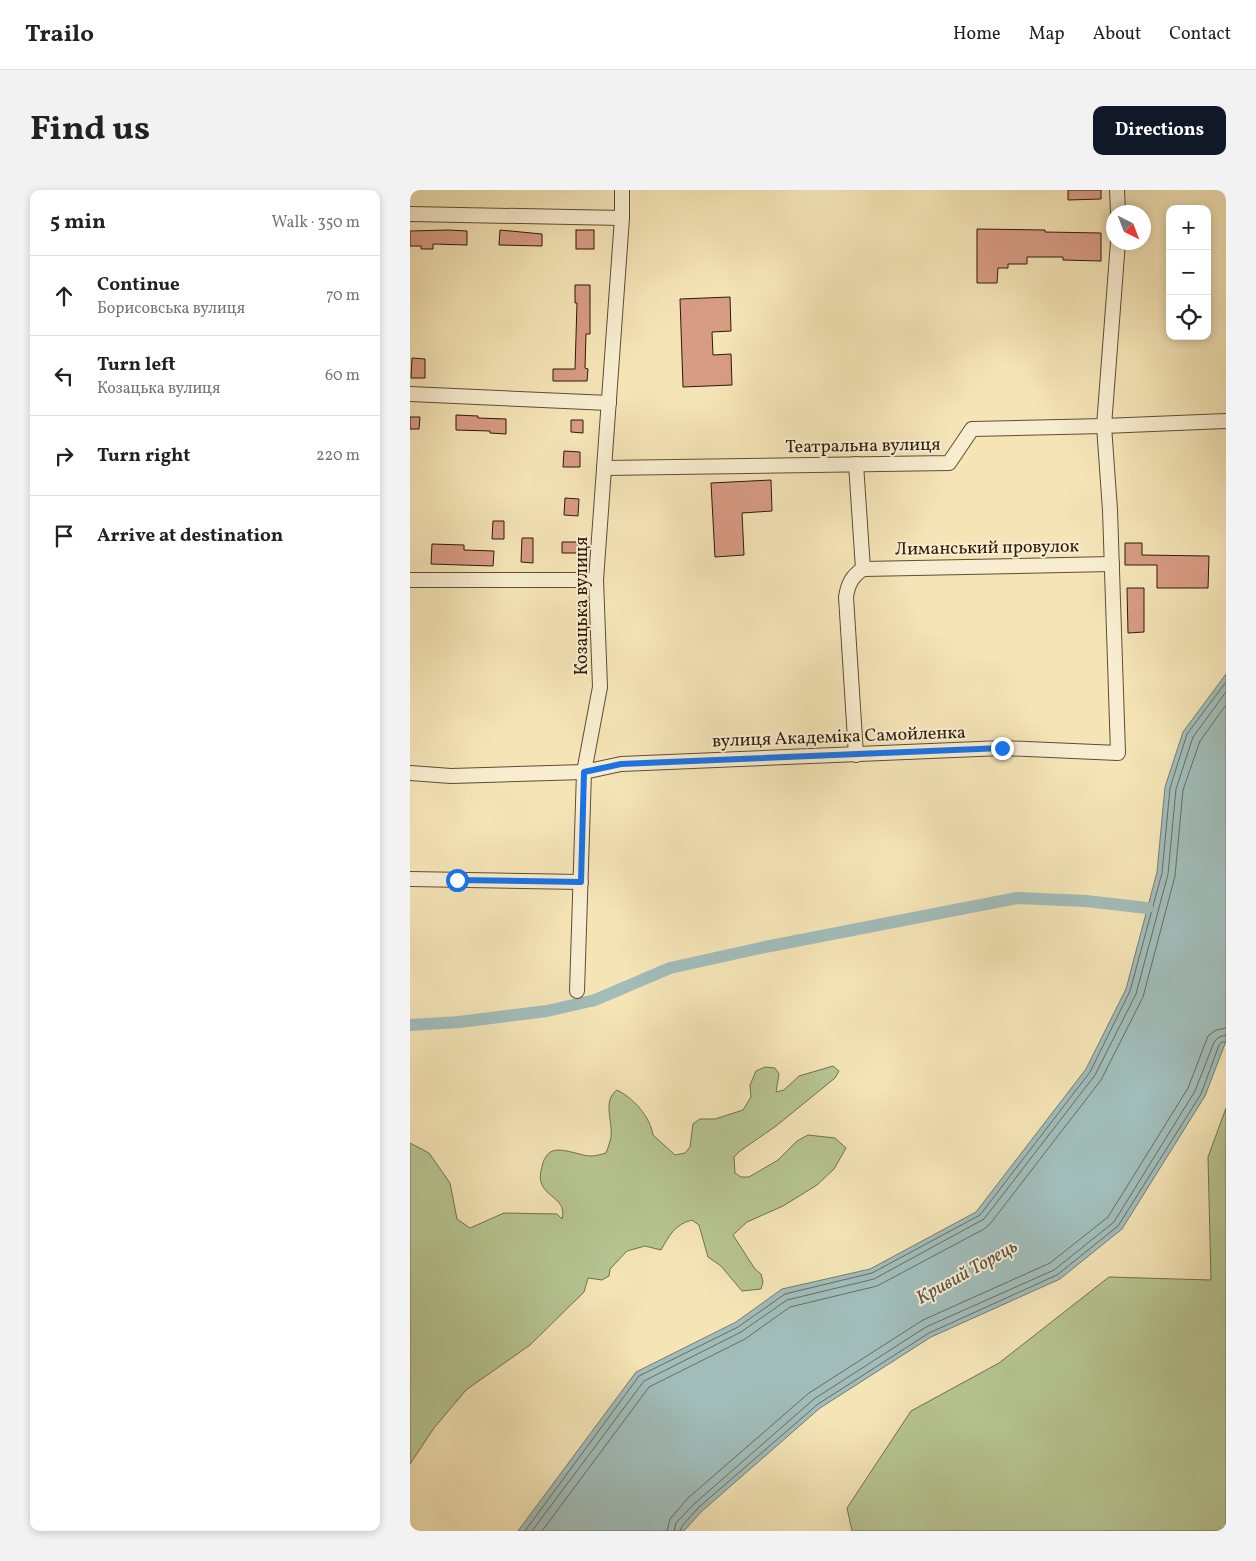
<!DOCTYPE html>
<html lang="en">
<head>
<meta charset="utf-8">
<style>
	:root { --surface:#fff; --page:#f2f2f2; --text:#222; --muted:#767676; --line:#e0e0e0; --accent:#111827 }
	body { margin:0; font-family:Vollkorn,serif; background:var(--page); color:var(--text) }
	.controls { position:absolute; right:15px; top:15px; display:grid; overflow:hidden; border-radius:10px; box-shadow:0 2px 8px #0003 }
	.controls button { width:45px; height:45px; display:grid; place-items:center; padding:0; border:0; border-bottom:1px solid var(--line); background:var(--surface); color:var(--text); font:25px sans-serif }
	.compass { position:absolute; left:696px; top:15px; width:45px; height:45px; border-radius:50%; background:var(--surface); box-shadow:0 2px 8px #0003; rotate:138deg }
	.stop { position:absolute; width:15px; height:15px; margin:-11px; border:4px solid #1a73e8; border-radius:50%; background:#fff }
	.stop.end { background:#1a73e8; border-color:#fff; box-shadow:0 1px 5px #0008 }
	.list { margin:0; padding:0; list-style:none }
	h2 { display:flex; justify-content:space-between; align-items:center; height:65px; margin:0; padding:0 20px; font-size:21px }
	h2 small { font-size:16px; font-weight:400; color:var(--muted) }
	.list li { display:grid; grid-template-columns:32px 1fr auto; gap:15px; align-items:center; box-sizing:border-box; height:80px; padding:0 20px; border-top:1px solid var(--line) }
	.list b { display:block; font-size:19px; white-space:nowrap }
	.list p { margin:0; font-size:16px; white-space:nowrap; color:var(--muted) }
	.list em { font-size:16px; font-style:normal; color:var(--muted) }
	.icon { flex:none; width:28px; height:28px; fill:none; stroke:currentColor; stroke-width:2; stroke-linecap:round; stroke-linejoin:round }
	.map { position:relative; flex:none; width:816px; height:1341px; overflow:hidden; border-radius:10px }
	header { display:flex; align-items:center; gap:30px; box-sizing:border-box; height:70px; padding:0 25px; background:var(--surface); border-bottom:1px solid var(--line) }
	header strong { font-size:24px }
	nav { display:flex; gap:28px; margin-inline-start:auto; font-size:18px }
	.intro { display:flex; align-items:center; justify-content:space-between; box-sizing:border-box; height:120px; padding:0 30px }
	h1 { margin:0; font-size:35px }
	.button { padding:12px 22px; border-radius:10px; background:var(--accent); color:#fff; font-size:18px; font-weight:700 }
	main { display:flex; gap:30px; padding:0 30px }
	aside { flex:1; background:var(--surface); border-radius:10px; box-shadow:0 2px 8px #0003 }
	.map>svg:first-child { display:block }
</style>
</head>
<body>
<header>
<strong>Trailo</strong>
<nav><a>Home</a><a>Map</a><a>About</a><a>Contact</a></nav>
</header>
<div class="intro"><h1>Find us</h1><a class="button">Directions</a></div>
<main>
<aside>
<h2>5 min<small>Walk · 350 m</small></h2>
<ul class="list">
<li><svg class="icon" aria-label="ahead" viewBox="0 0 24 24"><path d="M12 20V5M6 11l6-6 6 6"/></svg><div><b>Continue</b><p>Борисовська вулиця</p></div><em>70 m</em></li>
<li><svg class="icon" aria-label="left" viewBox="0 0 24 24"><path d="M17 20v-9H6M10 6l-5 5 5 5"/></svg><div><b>Turn left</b><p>Козацька вулиця</p></div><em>60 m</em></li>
<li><svg class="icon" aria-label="right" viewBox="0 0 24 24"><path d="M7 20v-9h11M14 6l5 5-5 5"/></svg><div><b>Turn right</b></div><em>220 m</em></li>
<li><svg class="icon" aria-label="arrive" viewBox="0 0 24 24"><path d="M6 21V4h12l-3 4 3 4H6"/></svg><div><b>Arrive at destination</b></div></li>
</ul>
</aside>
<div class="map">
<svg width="816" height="1341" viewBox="0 0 816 1341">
	<rect width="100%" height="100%" fill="#f4e4b6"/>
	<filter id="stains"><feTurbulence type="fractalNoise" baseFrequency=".004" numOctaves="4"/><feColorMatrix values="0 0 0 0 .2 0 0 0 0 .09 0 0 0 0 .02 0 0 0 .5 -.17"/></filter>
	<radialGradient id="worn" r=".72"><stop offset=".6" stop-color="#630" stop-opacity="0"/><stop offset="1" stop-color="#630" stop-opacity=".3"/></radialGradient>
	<!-- green -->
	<g fill="#b6c592" stroke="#72704d">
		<path d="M423,876L429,881L425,888L366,936L330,961L324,967L325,983L331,987H339L368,970L387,951L398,945L425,948L436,958L424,979L407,995L373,1016L337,1032L323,1045L345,1079L351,1084L353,1092L351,1099L332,1101L311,1076L298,1067L289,1035L282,1030C265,1034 259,1046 251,1060L235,1056L217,1061L200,1079L199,1086L192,1090L178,1088L174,1102L120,1155L56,1200L24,1238L0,1274V953L19,963L40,993L47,1029L60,1038L94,1023L147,1024L152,1029C159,1004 122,1008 132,977C133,971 135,967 139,963C149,955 169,966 181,966C186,966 192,964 196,963C198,958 200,952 201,947C203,931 192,911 207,900C223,908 240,926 243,945L265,965L275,963L280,957L283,934L290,929H305L333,920L341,907L340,895L346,881L355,877L365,878L369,884L366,902L374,900L389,886Z"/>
		<polygon points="816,918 816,1341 442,1341 437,1318 501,1221 589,1173 699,1087 801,1090 798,967"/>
	</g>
	<!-- water -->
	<polygon fill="#a1bcb9" stroke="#737c72" points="816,484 816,851 795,906 712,1039 650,1089 521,1147 410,1218 291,1322 274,1341 108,1341 226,1182 326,1132 372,1099 460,1079 566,1022 676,879 716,799 747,682 755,597 773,542"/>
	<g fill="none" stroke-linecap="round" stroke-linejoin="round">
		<!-- shore -->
		<g stroke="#676c60" stroke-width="1">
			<polyline points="115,1341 229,1186 328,1137 375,1104 462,1083 570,1025 680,882 720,801 752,683 760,598 777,544 816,492"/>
			<polyline points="122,1341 234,1191 331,1142 377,1110 464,1089 574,1029 685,885 726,804 758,684 766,599 783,547 816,502"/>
			<polyline points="132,1341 239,1197 335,1149 380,1117 467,1096 574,1039 580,1034 691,890 733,807 765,686 773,600 790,551 816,515"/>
			<polyline points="257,1341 260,1329 278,1308 399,1203 513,1130 640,1073 698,1027 778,898 798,846 806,840 816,838"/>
			<polyline points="264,1341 266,1333 284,1314 404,1209 516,1137 644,1080 704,1032 785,901 804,852 809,847 816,845"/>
			<polyline points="270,1341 272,1336 288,1318 408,1214 519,1143 647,1085 708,1036 791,904 809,855 812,852 816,852"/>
		</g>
		<!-- canal -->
		<polyline stroke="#a1bcb9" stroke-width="12" points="0,835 49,832 137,821 185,810 260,778 355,757 607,708 676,711 737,718"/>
	</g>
	<!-- building -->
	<g fill="#d89b84" stroke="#2d1b08">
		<polygon points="658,0 691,0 691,9 658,10"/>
		<polygon points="567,39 635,40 635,42 691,43 691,71 653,70 653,67 617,67 617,74 598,74 598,78 588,78 587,93 567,93"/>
		<polygon points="38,40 57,41 57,55 23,54 23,59 11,59 11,56 0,56 0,41"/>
		<polygon points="90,40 132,44 132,56 89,55"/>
		<rect x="166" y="40" width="18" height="19"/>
		<polygon points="165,95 180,95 180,144 176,144 175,178 178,179 177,191 143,191 143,179 165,179 167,113 165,113"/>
		<polygon points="320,107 321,141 302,142 303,165 321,164 322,195 273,197 270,109"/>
		<polygon points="2,168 15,169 15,188 1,188"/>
		<polygon points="46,225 68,226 68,228 96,229 96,244 80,243 80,241 46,240"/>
		<polygon points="0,227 10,227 9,239 0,239"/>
		<polygon points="161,230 173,230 173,243 161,242"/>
		<polygon points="154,261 170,262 170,277 153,277"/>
		<polygon points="361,290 362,321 332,323 334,365 305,367 301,293"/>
		<polygon points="155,308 169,309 168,326 154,325"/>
		<polygon points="83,331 94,331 94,349 82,349"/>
		<polygon points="112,348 123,348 123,373 111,372"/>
		<polygon points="152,352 168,352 167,363 152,363"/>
		<polygon points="715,353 732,353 732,365 799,366 798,398 747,398 747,375 715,375"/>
		<polygon points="22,354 54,355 54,360 84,361 83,376 21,374"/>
		<polygon points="717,398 734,398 734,442 718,443"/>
	</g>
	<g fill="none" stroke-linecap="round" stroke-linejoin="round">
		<defs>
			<g id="minor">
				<polyline points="707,0 708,22"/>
				<polyline points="0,24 212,28"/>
				<polyline points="0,204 199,213"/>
				<path d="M446,274L453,379C442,386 438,394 436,407L446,565"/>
				<polyline points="194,278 539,273 562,239 694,236 816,231"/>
				<polyline points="453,379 702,374"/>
				<polyline points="0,390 186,390"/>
				<polyline points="0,583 41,586 174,582 211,574 592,558 708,563 700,320 694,236 708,52"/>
				<polyline points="0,689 171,692"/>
				<polyline points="167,801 174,582 190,497 186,390 212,28 212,0"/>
			</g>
		</defs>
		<!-- minor casing -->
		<use href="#minor" stroke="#5f4d34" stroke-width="16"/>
		<!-- minor -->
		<use href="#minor" stroke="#f8edd0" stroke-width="14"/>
	</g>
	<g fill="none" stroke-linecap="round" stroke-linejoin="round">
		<!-- route -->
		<polyline stroke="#1a73e8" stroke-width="6" points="47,690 171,692 174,582 211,574 592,558"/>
	</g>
	<g text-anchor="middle" stroke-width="4" stroke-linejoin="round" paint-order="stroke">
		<!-- street labels -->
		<g font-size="18" fill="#2d1b08" stroke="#f8edd0">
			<text transform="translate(453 255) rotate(-1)" y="6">Театральна вулиця</text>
			<text transform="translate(577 357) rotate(-1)" y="6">Лиманський провулок</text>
			<text transform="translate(171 416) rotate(-90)" y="6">Козацька вулиця</text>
			<text transform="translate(429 546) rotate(-2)" y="6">вулиця Академіка Самойленка</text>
		</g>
		<!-- water labels -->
		<g font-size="19" font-style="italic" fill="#565346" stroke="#f8edd0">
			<text transform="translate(556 1081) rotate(-29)" y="7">Кривий Торець</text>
		</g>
	</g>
	<rect width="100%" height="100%" filter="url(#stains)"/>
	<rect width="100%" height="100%" fill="url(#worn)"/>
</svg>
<div class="controls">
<button>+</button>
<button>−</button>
<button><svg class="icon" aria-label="locate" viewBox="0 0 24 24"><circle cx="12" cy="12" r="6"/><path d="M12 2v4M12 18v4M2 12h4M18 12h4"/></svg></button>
</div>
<svg class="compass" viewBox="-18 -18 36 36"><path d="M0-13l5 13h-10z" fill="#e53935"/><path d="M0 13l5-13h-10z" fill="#767676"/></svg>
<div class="stop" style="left:47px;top:690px"></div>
<div class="stop end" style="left:592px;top:558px"></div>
</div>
</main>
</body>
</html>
